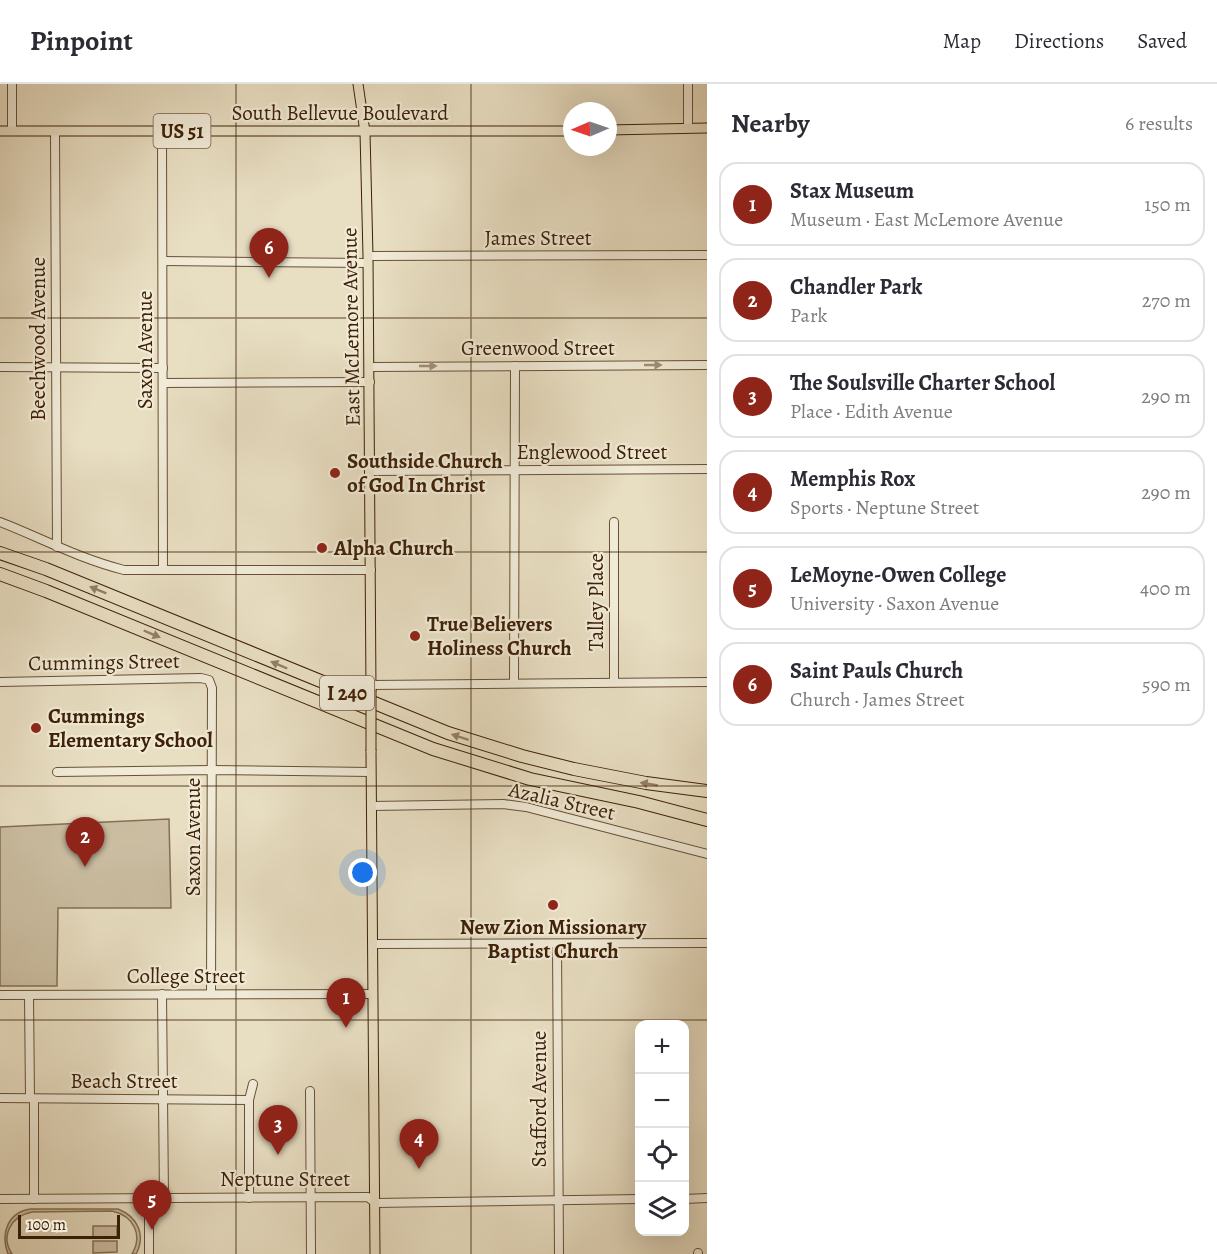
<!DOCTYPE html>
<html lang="en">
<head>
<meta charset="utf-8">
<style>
	:root { --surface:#fff; --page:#f7f7f7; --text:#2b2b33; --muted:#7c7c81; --line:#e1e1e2; --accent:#8f2418 }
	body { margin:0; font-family:Alegreya,serif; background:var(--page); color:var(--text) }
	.controls { position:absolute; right:18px; bottom:18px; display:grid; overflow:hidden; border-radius:12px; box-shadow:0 6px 24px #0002 }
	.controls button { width:54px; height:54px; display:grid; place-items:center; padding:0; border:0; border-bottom:2px solid var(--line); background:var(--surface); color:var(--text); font:30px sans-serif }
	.compass { position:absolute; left:563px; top:18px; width:54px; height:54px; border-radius:50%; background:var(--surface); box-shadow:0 6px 24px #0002; rotate:268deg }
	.scale { position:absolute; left:18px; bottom:15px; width:102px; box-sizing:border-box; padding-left:6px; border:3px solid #3e2006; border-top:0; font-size:16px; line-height:21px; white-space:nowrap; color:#3e2006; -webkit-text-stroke:4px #f0ead7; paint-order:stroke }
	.you { position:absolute; left:363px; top:789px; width:21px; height:21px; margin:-15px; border:4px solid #fff; border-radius:50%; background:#1a73e8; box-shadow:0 0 0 9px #1a73e833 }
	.badge { display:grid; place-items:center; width:39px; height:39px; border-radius:50%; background:var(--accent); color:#fff; font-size:20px; font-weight:700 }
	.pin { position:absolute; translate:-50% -50px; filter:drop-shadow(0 2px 3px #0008) }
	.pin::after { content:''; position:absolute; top:32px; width:21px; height:18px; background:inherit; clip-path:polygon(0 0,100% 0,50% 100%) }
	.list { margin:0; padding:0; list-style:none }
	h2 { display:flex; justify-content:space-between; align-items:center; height:78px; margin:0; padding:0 24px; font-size:26px }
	h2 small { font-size:20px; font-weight:400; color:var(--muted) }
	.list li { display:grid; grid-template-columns:39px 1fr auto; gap:18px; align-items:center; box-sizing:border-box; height:84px; margin:0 12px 12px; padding:0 12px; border:2px solid var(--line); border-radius:18px }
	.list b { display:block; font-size:22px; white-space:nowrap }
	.list p { margin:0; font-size:20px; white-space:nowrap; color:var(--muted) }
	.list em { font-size:20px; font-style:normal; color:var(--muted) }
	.icon { flex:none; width:33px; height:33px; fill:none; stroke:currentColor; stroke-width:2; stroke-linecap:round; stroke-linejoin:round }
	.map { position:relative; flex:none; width:707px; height:1170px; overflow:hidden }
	header { display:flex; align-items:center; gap:36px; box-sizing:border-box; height:84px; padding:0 30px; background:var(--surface); border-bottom:2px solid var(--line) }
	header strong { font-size:28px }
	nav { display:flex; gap:33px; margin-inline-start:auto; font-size:21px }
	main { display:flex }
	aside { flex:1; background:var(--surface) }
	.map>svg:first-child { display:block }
</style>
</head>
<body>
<header>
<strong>Pinpoint</strong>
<nav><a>Map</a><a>Directions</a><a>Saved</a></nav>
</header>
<main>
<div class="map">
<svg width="707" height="1170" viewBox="0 0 707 1170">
	<rect width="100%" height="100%" fill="#e8dec2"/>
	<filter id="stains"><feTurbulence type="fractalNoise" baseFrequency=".00333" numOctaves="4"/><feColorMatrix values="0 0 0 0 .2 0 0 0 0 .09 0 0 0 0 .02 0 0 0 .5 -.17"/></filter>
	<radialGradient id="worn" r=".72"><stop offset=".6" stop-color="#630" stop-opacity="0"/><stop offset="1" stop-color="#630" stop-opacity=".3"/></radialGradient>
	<!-- green -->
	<g fill="#cbbea2" stroke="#846f54" stroke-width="1.5">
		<polygon points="169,735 171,824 58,824 57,902 0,902 0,743"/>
		<path d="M31,1125H118C138,1133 146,1151 136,1170H132C143,1151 134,1132 112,1127L32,1128C11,1132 0,1152 12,1170H8C0,1149 8,1128 31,1125Z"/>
		<polygon points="93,1142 117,1142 117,1153 93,1154"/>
		<polygon points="93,1157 117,1157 117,1168 93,1169"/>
	</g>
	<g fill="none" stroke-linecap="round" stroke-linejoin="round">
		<defs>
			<g id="minor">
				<polyline points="688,44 688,0"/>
				<polyline points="12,47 12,0"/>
				<polyline points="55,47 57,463"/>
				<polyline points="162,47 163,486"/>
				<polyline points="368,172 707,171"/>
				<polyline points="163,177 368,179"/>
				<polyline points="0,283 163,284"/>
				<polyline points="370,283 707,281"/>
				<polyline points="163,299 370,298"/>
				<polyline points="370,387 707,385"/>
				<path d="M0,438C41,454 80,475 124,486H371"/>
				<polyline points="614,438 614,598"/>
				<polyline points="0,598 201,594 209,596 212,604 211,910"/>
				<polyline points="514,599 515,282"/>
				<polyline points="371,601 707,598"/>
				<polyline points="57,688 211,686 371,688"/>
				<polyline points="371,722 503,720 526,723 707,770"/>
				<polyline points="373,860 707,859"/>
				<polyline points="557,860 559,1170"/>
				<polyline points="162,910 164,1114"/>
				<polyline points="0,911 373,910"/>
				<polyline points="29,911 30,1014"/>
				<polyline points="310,1007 311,1170"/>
				<polyline points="0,1014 249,1016"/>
				<polyline points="34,1015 34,1115"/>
				<polyline points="149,1114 149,1170"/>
				<polyline points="249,1114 249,1016 253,1000"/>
				<polyline points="0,1115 368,1113 375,1119 640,1115"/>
				<polyline points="684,1115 707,1114"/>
				<polyline points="698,1169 698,1170"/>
			</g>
			<g id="major">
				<polyline points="358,0 365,48 368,172 371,606"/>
				<polyline points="608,46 707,44"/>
				<polyline points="0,47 572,47"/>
				<polyline points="371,667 375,1170"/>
			</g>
			<g id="highway">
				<polyline points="0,469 46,485 448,649 522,672 574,685 646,699 707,707"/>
				<polyline points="0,490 46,507 433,665 530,695 639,718 707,736"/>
			</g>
		</defs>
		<!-- minor casing -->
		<use href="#minor" stroke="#685035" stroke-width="10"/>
		<!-- major casing -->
		<use href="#major" stroke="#3e2006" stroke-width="11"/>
		<!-- highway casing -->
		<use href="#highway" stroke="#3e2006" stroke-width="14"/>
		<!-- minor -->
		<use href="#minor" stroke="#f0ead7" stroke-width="8"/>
		<!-- major -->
		<use href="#major" stroke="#e8dec2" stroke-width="9"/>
		<!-- highway -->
		<use href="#highway" stroke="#e8dec2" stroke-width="12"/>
		<defs>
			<polyline id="major-bridge" points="371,667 371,606"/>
		</defs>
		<!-- major-bridge casing -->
		<use href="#major-bridge" stroke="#3e2006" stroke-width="11" stroke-linecap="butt"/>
		<!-- major-bridge -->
		<use href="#major-bridge" stroke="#e8dec2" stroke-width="9"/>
	</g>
	<!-- one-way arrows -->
	<defs><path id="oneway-solid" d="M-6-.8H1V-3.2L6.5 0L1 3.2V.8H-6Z" transform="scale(1.5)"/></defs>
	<g fill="#a08f79">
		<use href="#oneway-solid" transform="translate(653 281)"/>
		<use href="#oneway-solid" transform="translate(428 282)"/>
	</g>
	<g fill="#937f64">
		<use href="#oneway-solid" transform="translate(98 506) rotate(-158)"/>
		<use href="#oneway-solid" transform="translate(152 550) rotate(23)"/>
		<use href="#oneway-solid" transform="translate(279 581) rotate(-157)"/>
		<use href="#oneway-solid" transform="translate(460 653) rotate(-162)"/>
		<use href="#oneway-solid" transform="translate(649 700) rotate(-171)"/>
	</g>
	<!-- grid -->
	<path fill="none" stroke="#3e2006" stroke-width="1.5" stroke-opacity="0.55" d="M236,0V1170M471,0V1170M0,234H707M0,468H707M0,702H707M0,936H707"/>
	<!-- markers -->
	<g fill="#8f2418" stroke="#f0ead7" stroke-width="2">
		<circle cx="335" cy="389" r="6"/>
		<circle cx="322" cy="464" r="6"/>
		<circle cx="415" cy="552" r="6"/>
		<circle cx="36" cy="644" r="6"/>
		<circle cx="553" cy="821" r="6"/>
	</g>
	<g text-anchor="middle" stroke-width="4.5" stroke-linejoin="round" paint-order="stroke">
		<!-- shield labels -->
		<g fill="#f0ead7" stroke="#735d45" stroke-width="1.5">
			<rect x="153.5" y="30" width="57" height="34" rx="4.5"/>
			<rect x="320" y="592" width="54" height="34" rx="4.5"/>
		</g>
		<g font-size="20" font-weight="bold" fill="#3e2006">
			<text x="182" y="54">US 51</text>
			<text x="347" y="616">I 240</text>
		</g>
		<!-- street labels -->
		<g font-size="21" fill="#3e2006" stroke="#f0ead7">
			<text x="340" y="36">South Bellevue Boulevard</text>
			<text x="538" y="161">James Street</text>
			<text transform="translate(351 243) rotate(-91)" y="7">East McLemore Avenue</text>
			<text transform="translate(38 255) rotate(-90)" y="7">Beechwood Avenue</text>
			<text x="538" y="271">Greenwood Street</text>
			<text transform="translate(145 266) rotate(-90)" y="7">Saxon Avenue</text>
			<text x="592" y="375">Englewood Street</text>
			<text transform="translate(596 518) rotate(-90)" y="7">Talley Place</text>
			<text transform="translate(104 578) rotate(-1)" y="7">Cummings Street</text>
			<text transform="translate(562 717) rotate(13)" y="7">Azalia Street</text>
			<text transform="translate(193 753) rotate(-90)" y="7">Saxon Avenue</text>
			<text x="186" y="899">College Street</text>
			<text x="124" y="1004">Beach Street</text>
			<text transform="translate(539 1015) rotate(-90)" y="7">Stafford Avenue</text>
			<text x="285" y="1102">Neptune Street</text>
		</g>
		<!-- poi labels -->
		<g font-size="21" font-weight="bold" fill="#3e2006" stroke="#f0ead7" text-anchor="start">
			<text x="347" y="384">Southside Church<tspan x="347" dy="24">of God In Christ</tspan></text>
			<text x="334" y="471">Alpha Church</text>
			<text x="427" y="547">True Believers<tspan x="427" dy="24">Holiness Church</tspan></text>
			<text x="48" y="639">Cummings<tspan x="48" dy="24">Elementary School</tspan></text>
			<text x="553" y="850" text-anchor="middle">New Zion Missionary<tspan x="553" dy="24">Baptist Church</tspan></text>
		</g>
	</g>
	<rect width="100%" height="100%" filter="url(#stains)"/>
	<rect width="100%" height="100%" fill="url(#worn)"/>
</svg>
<div class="controls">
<button>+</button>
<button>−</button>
<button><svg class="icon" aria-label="locate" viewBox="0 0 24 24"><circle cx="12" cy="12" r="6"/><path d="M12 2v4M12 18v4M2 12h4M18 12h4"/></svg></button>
<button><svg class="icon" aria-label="layers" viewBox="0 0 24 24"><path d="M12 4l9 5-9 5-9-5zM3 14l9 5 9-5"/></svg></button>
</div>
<svg class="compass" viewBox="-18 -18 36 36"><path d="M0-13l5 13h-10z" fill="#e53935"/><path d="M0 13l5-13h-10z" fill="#7c7c81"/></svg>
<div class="scale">100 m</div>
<div class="you"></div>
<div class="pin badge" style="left:346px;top:944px">1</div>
<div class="pin badge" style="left:85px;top:783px">2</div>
<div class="pin badge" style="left:278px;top:1071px">3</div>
<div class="pin badge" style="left:419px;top:1085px">4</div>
<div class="pin badge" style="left:152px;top:1146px">5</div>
<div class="pin badge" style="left:269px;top:194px">6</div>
</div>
<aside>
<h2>Nearby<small>6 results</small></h2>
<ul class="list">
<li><span class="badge">1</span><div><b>Stax Museum</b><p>Museum · East McLemore Avenue</p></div><em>150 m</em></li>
<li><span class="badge">2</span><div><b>Chandler Park</b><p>Park</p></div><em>270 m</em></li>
<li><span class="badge">3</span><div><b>The Soulsville Charter School</b><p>Place · Edith Avenue</p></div><em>290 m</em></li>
<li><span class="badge">4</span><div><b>Memphis Rox</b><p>Sports · Neptune Street</p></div><em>290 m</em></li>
<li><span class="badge">5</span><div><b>LeMoyne-Owen College</b><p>University · Saxon Avenue</p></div><em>400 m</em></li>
<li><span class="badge">6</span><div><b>Saint Pauls Church</b><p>Church · James Street</p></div><em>590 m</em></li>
</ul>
</aside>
</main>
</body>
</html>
